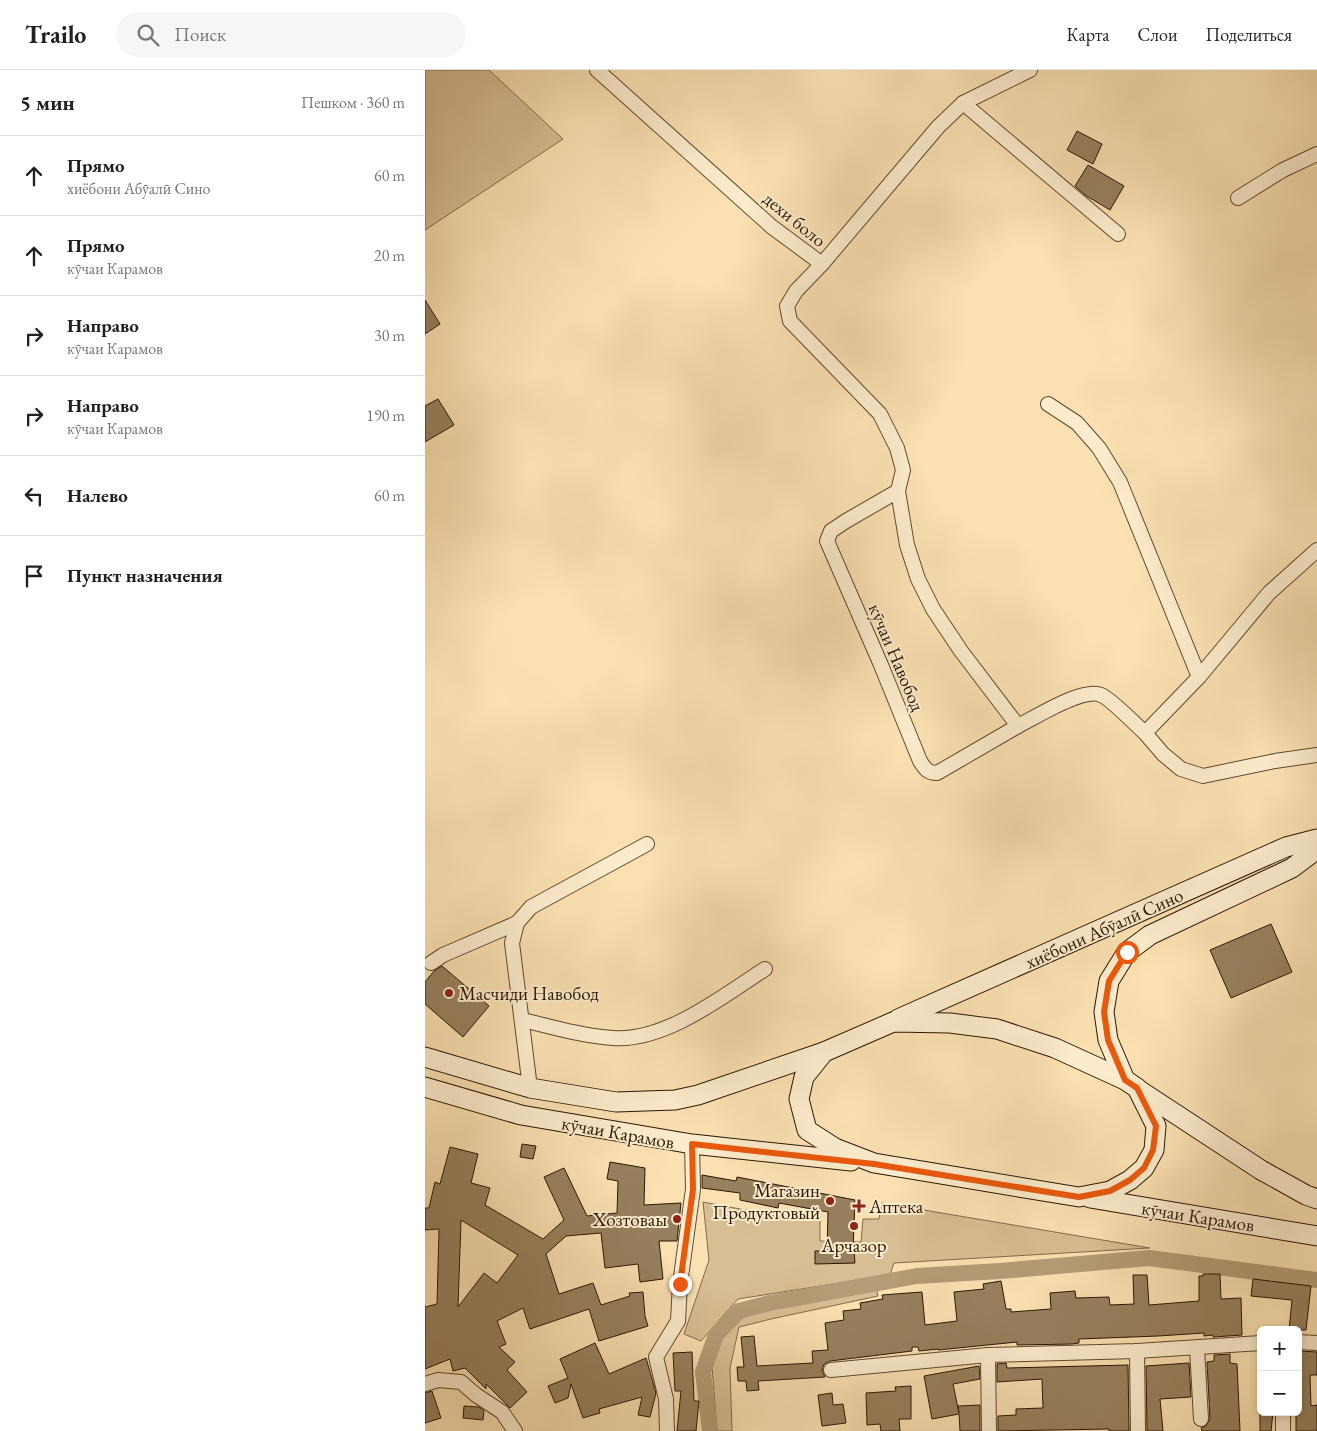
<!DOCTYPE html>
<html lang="ru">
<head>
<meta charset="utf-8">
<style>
	:root { --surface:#fff; --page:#f6f6f6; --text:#202124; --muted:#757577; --line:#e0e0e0 }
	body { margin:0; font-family:"EB Garamond",serif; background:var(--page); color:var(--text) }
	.controls { position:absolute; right:15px; bottom:15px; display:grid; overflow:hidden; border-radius:8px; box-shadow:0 2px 8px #0003 }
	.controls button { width:45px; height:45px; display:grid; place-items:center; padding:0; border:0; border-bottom:1px solid var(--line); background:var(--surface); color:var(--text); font:25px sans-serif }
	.stop { position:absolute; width:15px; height:15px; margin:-11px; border:4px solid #ea580c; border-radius:50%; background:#fff }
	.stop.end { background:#ea580c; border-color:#fff; box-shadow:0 1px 5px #0008 }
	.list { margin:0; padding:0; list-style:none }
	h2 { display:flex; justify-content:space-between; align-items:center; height:65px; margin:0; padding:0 20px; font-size:21px }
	h2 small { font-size:16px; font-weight:400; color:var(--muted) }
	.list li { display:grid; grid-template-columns:32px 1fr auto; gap:15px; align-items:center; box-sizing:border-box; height:80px; padding:0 20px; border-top:1px solid var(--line) }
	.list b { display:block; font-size:19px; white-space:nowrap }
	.list p { margin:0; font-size:16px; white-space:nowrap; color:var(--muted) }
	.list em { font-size:16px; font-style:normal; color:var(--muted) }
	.icon { flex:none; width:28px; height:28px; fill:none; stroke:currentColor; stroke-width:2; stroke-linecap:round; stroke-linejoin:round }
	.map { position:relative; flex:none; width:892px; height:1361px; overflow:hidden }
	header { display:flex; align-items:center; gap:30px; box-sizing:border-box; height:70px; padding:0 25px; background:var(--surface); border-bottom:1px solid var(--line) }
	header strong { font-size:24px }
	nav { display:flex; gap:28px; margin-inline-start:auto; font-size:18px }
	.search { width:350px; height:45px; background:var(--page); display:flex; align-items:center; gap:12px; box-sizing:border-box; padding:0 18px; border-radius:28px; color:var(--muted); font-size:19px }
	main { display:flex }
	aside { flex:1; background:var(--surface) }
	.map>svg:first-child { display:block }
</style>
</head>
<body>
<header>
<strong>Trailo</strong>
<div class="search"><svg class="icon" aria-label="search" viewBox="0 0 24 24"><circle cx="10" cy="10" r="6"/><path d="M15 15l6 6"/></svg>Поиск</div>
<nav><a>Карта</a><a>Слои</a><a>Поделиться</a></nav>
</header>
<main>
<aside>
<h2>5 мин<small>Пешком · 360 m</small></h2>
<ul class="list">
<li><svg class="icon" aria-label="ahead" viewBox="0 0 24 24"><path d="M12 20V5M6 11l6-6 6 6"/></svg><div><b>Прямо</b><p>хиёбони Абӯалӣ Сино</p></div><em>60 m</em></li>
<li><svg class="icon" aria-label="ahead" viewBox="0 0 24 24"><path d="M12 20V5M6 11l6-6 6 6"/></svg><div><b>Прямо</b><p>кӯчаи Карамов</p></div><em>20 m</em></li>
<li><svg class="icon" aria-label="right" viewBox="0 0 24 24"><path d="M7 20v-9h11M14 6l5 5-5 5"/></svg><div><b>Направо</b><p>кӯчаи Карамов</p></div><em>30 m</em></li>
<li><svg class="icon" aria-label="right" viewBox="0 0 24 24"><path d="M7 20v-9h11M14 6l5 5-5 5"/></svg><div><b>Направо</b><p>кӯчаи Карамов</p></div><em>190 m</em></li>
<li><svg class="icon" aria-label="left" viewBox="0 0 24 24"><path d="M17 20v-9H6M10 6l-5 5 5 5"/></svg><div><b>Налево</b></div><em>60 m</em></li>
<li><svg class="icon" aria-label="arrive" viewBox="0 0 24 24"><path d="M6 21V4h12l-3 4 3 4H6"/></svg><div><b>Пункт назначения</b></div></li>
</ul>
</aside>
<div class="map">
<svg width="892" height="1361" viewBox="0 0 892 1361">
	<rect width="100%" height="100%" fill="#fbe1b2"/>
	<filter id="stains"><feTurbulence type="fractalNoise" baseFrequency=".004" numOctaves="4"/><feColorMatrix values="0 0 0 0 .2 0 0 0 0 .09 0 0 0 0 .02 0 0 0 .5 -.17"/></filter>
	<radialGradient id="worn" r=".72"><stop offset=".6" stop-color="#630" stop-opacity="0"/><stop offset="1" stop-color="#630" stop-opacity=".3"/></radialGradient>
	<!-- green -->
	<g fill="#d8be94" stroke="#826a4b">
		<polygon points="0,0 64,0 138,69 0,160"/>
		<polygon points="278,1132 362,1148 363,1141 395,1146 395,1171 436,1172 438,1149 454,1149 457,1133 725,1178 469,1193 465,1205 313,1229 276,1271 259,1264 284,1190"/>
		<polygon points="451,1218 453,1226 346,1249 314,1257 305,1298 307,1361 292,1361 287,1296 297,1269 315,1246 395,1228"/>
	</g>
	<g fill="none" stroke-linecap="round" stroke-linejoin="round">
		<!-- canal -->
		<polyline stroke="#b49c76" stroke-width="16" points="285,1361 278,1302 291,1265 314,1241 345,1233 492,1206 575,1201 724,1188 892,1210"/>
	</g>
	<!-- building -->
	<g fill="#97805e" stroke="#2b1602" fill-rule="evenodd">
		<polygon points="652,61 677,74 668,94 642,80"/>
		<polygon points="663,95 699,116 685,140 660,125 650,116"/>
		<polygon points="0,230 15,254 0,264"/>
		<polygon points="13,329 29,355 0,372 0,336"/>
		<polygon points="846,854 867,902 806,928 785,880"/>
		<polygon points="17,896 64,936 38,967 0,934 0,912 9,901"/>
		<polygon points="97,1074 111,1076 108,1089 95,1087"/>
		<path d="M25,1077L53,1084L46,1113L65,1118L60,1135L118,1169L139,1150L119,1107L139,1098L162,1146L192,1143L193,1111L182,1109L185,1092L220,1098L219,1135L256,1133L252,1171H234L238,1209L215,1212L213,1194L180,1198L176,1163L141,1166L121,1184L134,1224L168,1213L176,1235L205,1226L204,1223L218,1222L220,1246L223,1256L174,1271L164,1239L105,1259L98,1238L72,1251L81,1274L74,1277L90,1292L82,1300L102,1322L85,1338L61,1314V1319L40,1298L28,1301L25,1289L0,1299V1237L12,1234L14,1159L0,1160V1138H4L10,1112L15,1114ZM36,1150L93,1185L72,1213L59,1203L33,1237Z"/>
		<polygon points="277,1105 311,1111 312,1107 430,1130 428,1181 429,1181 430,1193 390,1194 390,1181 402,1181 403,1142 354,1133 353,1138 315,1130 315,1123 277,1118"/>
		<polygon points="778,1204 795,1204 796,1229 816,1228 817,1265 788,1267 788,1265 779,1266 779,1263 733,1266 654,1269 654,1273 647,1274 592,1275 592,1272 513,1280 513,1279 494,1281 493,1277 487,1277 487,1281 405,1291 399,1294 398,1297 397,1301 400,1307 333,1311 334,1320 322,1321 321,1311 313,1311 312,1297 319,1297 316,1267 329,1266 332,1296 388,1293 387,1281 403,1280 400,1253 419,1250 418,1241 436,1239 435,1233 458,1229 457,1225 497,1222 500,1255 532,1251 529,1222 559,1219 558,1214 576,1211 581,1239 586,1239 586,1242 626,1239 625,1223 650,1221 651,1228 684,1227 685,1235 709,1234 708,1205 722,1205 724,1235 774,1231 774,1206 778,1206"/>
		<polygon points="828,1209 886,1216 881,1260 864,1260 867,1230 826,1226"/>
		<polygon points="170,1273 184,1304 221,1288 231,1323 225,1347 213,1345 217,1327 174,1339 175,1343 158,1348 146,1314 143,1328 130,1333 123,1316 143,1308 135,1289"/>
		<polygon points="873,1281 892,1282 892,1305 885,1305 886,1336 892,1335 892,1361 871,1361 871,1342 873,1342"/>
		<polygon points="267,1282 269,1331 274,1331 271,1361 252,1361 256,1321 250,1321 248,1283"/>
		<polygon points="805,1284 805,1293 812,1294 815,1361 777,1361 776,1358 781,1356 785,1349 782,1292 789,1291 789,1285"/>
		<polygon points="581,1293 582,1298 703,1295 704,1361 684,1361 684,1359 573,1361 573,1346 591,1345 591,1339 618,1338 617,1309 572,1312 572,1294"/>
		<polygon points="764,1293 766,1327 735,1329 738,1361 722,1361 721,1296"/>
		<polygon points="554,1296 555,1309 528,1314 534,1343 533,1336 555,1335 555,1361 535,1361 534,1344 507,1349 499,1306"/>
		<polygon points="486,1316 486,1349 474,1349 475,1361 456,1361 455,1354 442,1355 441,1323 471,1321 470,1317"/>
		<polygon points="7,1321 16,1348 0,1353 0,1323"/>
		<polygon points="407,1323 408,1335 418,1334 421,1353 397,1356 393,1325"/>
		<polygon points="39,1336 54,1337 59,1341 58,1350 38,1348"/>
		<polygon points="835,1342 848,1342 846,1361 835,1361"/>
	</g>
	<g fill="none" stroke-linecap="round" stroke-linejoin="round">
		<defs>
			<g id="street">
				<polyline points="172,0 347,157 397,194 513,57 538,33 605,0"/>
				<polyline points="538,33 693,164"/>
				<polyline points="813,128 858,100 892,84"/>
				<path d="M397,194L371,221L362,236L365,251L455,344L472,378L478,400L473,421L421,451L406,461L402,471L456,595L495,691C500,699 503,703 512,703L593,656"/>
				<polyline points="623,334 652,353 674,378 695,412 774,607"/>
				<path d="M473,421L482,475L493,509L508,539L536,581L593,656C611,647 658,617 676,625C685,628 711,655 720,663L774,607L844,523L892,480"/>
				<polyline points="720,663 738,684 756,699 778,706 850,691 892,685"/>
				<polyline points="6,893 18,885 92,853"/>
				<path d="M98,950C127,957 158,966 188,968C240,972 298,926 340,899"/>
				<polyline points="105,1018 87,873 92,853 106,837 222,774"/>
				<polyline points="873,1272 892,1273"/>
				<polyline points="772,1278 776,1349"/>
				<polyline points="712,1281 713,1361"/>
				<polyline points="563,1285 564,1361"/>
				<polyline points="406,1300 563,1285 712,1281 836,1273"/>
				<polyline points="0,1314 13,1310 36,1312 51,1325 77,1342 90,1361"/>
				<polyline points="858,1342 858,1361"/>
				<polyline points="242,1361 241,1329 231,1287 253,1251 255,1214 268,1119 267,1074"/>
			</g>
			<g id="secondary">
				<polyline points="473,949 861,777 892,769"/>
				<polygon points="468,952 525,953 572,959 630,978 700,1010 712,1018 731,1056 729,1080 719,1098 705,1110 685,1121 654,1127 449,1093 410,1078 382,1060 374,1029 379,1007 399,982"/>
				<polyline points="0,987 105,1018 191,1032 250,1030 273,1025 399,982"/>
				<polyline points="700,1010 683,970 679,942 684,911 702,882 725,865 867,798 892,779"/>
				<polyline points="0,1017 96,1045 267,1074 426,1091"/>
				<polyline points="714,1020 836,1100 881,1125 892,1129"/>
				<polyline points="665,1128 892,1166"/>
			</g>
		</defs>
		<!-- street casing -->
		<use href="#street" stroke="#5f492e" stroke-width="16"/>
		<!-- secondary casing -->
		<use href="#secondary" stroke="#2b1602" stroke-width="21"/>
		<!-- street -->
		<use href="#street" stroke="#fceccd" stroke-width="14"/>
		<!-- secondary -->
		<use href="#secondary" stroke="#fceccd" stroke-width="19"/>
	</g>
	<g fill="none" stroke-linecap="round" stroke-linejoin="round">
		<!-- route -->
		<polyline stroke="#ea580c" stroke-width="6" points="255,1214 268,1119 267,1074 449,1094 654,1127 685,1121 705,1110 719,1098 728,1080 731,1056 712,1018 700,1010 683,970 679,942 684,911 702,882"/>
	</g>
	<!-- markers -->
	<g fill="#8f2418" stroke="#fceccd" stroke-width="2">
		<circle cx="24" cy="923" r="5"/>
		<circle cx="405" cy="1131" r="5"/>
		<path d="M431.5 1128.5h5v5h5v5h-5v5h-5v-5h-5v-5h5z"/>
		<circle cx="252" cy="1149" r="5"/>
		<circle cx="429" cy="1156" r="5"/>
	</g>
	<g text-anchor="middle" stroke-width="4" stroke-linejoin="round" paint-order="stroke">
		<!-- street labels -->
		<g font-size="19" fill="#2b1602" stroke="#fceccd">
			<text transform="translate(370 149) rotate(39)" y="7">дехи боло</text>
			<text transform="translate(472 587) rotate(67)" y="7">кӯчаи Навобод</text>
			<text transform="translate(679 858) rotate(-24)" y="7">хиёбони Абӯалӣ Сино</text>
			<text transform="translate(193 1062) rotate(10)" y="7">кӯчаи Карамов</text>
			<text transform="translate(773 1146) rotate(9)" y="7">кӯчаи Карамов</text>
		</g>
		<!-- poi labels -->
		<g font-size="19" fill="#2b1602" stroke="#fceccd" text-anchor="start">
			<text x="34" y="930">Масчиди Навобод</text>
			<text x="395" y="1127" text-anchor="end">Магазин<tspan x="395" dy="22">Продуктовый</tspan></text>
			<text x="444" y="1143">Аптека</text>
			<text x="242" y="1156" text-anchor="end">Хозтоваы</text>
			<text x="429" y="1182" text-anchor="middle">Арчазор</text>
		</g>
	</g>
	<rect width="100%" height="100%" filter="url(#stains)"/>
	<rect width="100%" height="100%" fill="url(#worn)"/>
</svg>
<div class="controls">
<button>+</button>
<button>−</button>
</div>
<div class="stop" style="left:702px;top:882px"></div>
<div class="stop end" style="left:255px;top:1214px"></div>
</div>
</main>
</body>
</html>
